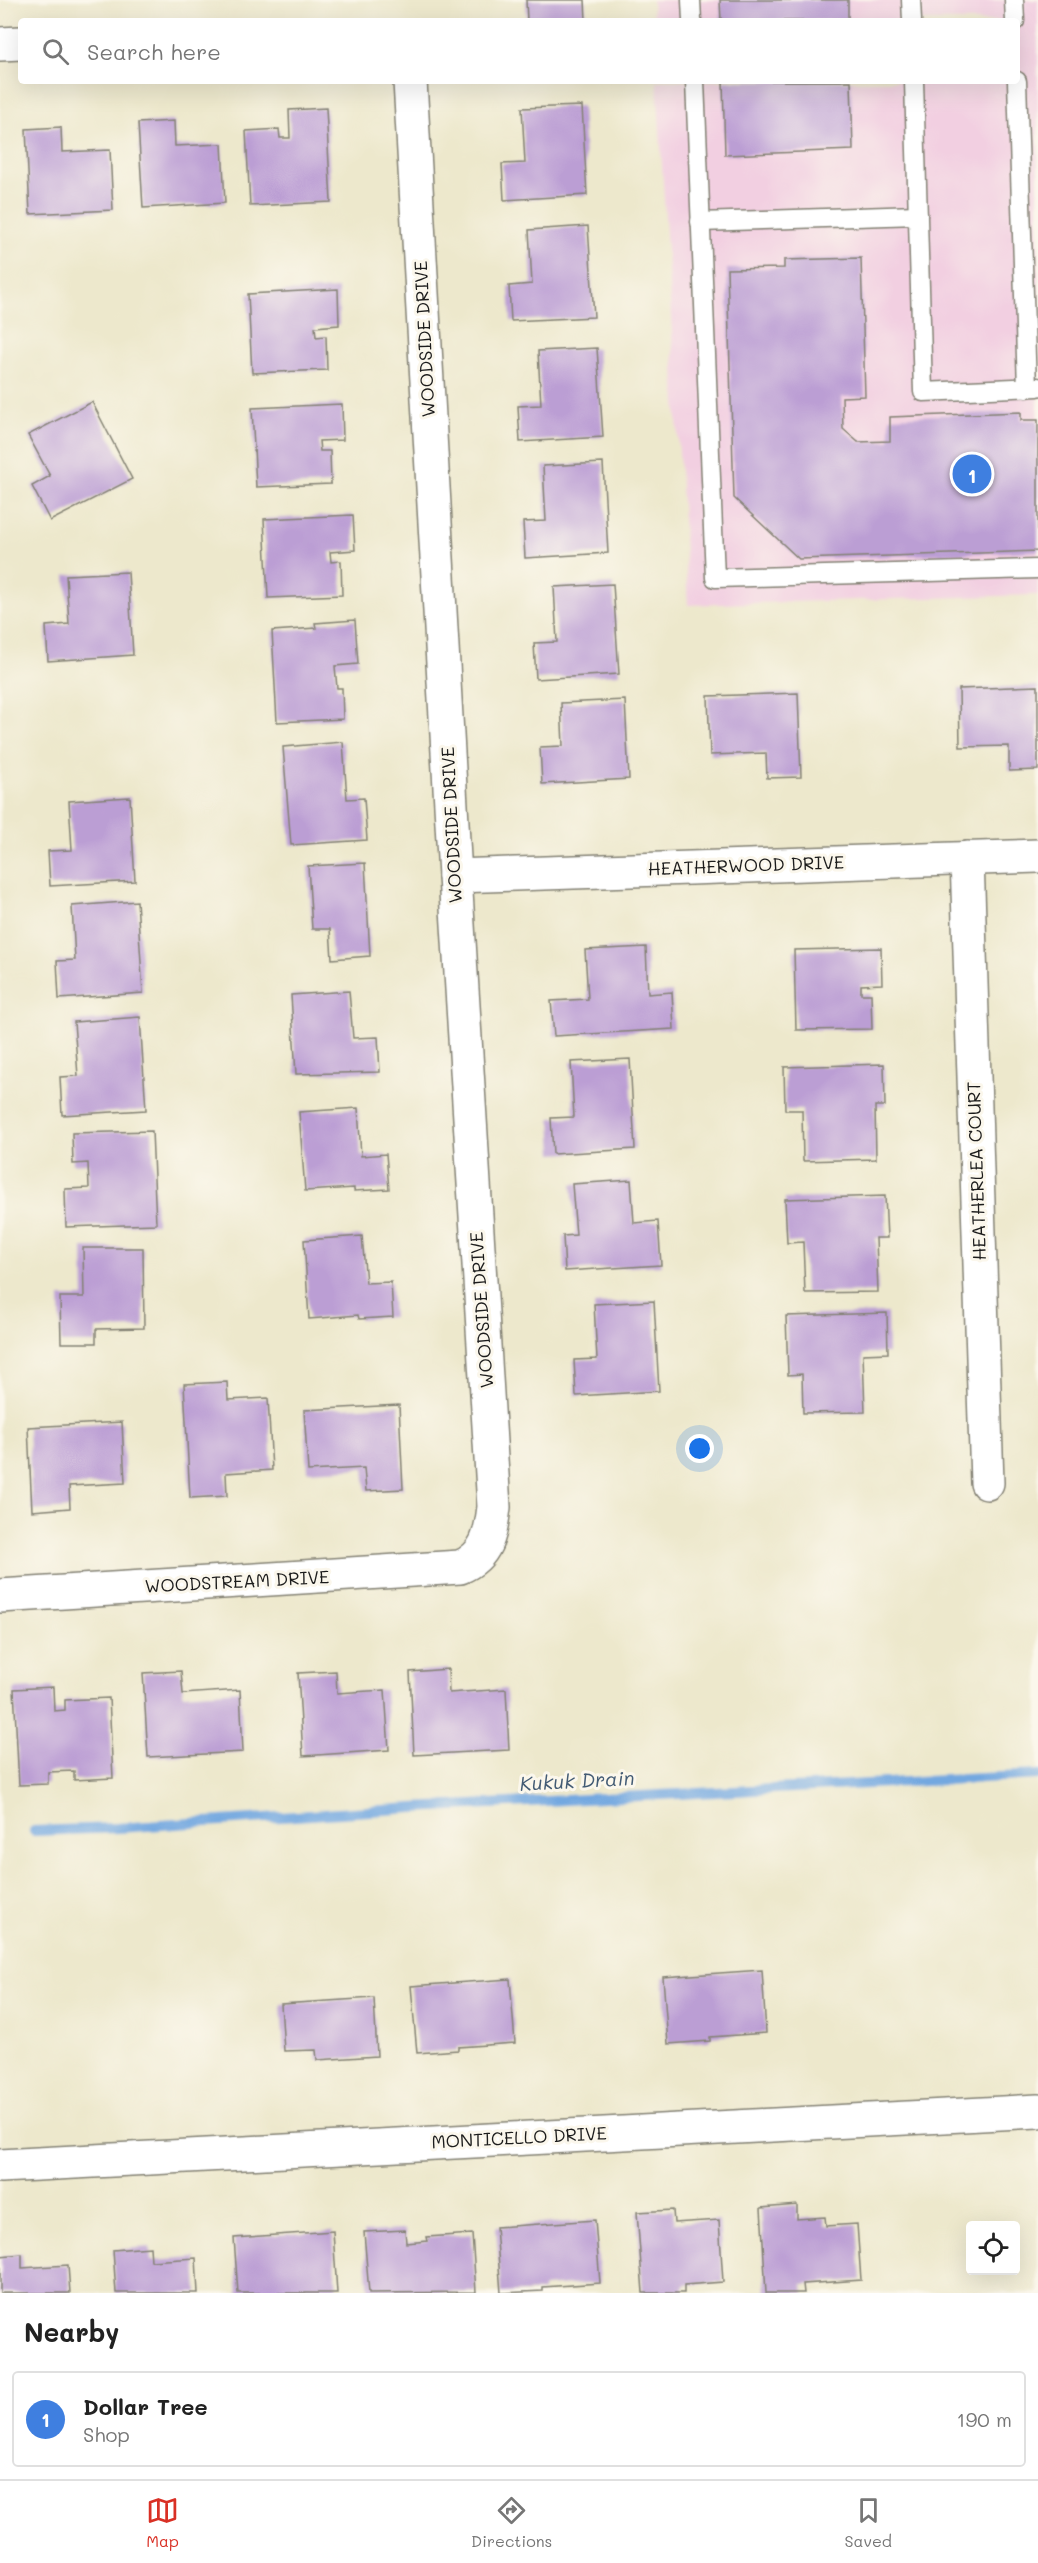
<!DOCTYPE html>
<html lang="en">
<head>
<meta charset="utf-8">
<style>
	:root { --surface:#fff; --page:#f2f2f2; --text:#222; --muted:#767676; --line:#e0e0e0; --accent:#d93025 }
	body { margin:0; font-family:Mali,sans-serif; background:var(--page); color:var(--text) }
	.controls { position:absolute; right:18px; bottom:18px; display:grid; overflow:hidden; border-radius:6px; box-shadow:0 6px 24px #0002 }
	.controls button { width:54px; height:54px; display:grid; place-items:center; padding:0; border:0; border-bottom:2px solid var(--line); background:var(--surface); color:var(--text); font:30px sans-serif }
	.you { position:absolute; left:700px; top:1449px; width:21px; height:21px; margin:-15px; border:4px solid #fff; border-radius:50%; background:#1a73e8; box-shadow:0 0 0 9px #1a73e833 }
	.badge { display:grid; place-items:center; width:39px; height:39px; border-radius:50%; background:var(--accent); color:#fff; font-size:20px; font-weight:700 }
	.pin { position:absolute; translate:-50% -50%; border:3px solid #fff; box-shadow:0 2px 6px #0006 }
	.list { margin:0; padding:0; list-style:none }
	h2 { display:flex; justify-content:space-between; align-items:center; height:78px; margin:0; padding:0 24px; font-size:26px }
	h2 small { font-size:20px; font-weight:400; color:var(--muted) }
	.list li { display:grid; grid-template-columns:39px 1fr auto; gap:18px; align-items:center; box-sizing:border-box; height:96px; margin:0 12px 12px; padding:0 12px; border:2px solid var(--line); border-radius:6px }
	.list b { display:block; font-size:22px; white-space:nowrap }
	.list p { margin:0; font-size:20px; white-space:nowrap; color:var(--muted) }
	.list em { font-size:20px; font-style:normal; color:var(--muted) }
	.icon { flex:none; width:33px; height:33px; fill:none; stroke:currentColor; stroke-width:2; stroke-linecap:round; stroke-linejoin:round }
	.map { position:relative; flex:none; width:1038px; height:2293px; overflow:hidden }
	.search { position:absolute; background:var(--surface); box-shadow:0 6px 24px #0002; left:18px; right:18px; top:18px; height:66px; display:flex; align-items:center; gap:15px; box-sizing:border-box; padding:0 21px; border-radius:6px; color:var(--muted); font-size:22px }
	.sheet { height:186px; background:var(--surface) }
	nav { display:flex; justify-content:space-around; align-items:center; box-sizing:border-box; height:84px; border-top:2px solid var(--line); background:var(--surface); font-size:16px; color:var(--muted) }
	nav a { display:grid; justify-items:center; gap:3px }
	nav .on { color:var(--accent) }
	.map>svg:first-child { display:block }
</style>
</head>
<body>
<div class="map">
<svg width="1038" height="2293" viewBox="0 0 1038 2293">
	<rect width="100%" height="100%" fill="#fbf7ec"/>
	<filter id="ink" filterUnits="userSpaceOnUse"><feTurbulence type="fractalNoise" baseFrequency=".0167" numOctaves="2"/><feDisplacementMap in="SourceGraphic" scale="12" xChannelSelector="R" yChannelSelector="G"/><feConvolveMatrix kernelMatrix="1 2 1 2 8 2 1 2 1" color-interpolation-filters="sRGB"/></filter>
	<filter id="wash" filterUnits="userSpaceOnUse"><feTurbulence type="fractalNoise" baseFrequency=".008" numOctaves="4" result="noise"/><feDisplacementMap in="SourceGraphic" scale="24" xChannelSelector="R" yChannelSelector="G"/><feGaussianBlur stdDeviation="1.35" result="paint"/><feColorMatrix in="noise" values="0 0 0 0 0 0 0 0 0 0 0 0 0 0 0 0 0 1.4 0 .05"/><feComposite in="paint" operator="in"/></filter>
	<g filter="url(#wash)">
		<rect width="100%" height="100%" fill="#ede8cc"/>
		<!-- built -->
		<polygon fill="#f2cfe1" points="652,0 1038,0 1038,595 688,605 657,81 1017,81 1017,21 653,21"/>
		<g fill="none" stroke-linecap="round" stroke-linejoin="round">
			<!-- stream -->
			<polyline stroke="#73a8e0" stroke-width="10" points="34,1831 117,1828 413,1808 1038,1775"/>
		</g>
		<g id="blocks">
			<!-- building -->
			<g fill="#bb9ed4">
				<polygon points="526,0 585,0 586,21 527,21"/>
				<polygon points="720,0 848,0 848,21 721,21"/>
				<polygon points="723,81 851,81 853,150 725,155"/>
				<polygon points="582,106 587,195 504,200 502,164 525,163 522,108"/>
				<polygon points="326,108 331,202 250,206 246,131 279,129 280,138 290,138 289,110"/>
				<polygon points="174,121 175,146 222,144 225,203 143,208 138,123"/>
				<polygon points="61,127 62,152 110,150 113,210 30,214 26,129"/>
				<polygon points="588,226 594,317 511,321 509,286 532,284 529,230"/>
				<polygon points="861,258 865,396 842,397 843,429 858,442 890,441 890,417 1021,412 1021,420 1038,420 1038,551 799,559 734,498 727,269 784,268 784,260"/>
				<polygon points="338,289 339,325 315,327 316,337 326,336 327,370 252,373 248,294"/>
				<polygon points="597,348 603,437 520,442 518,406 541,405 538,351"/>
				<polygon points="92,402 132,479 50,521 32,486 50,476 28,435"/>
				<polygon points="342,404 343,440 319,441 320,451 330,451 331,484 256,487 252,408"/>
				<polygon points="603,463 608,553 525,558 523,522 546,521 543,466"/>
				<polygon points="353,515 355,550 330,552 331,562 341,561 342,595 268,598 264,519"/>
				<polygon points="128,572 133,655 48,661 46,626 69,624 66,575"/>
				<polygon points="613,584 619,674 536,679 534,643 557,642 554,587"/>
				<polygon points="355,620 358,664 335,666 337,688 342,688 343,719 277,722 272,631 316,628 315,623"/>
				<polygon points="1038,686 1038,770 1009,771 1009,746 960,747 959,689"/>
				<polygon points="798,693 801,777 767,778 766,753 710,755 708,696"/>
				<polygon points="625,700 629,779 542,784 540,747 563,746 561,703"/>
				<polygon points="343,742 347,799 364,798 367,840 291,845 283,747"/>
				<polygon points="130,797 135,881 50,886 48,851 72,850 69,801"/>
				<polygon points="365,863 370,956 332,959 330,929 312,929 308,866"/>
				<polygon points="137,901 143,993 59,999 57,961 75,960 72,906"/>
				<polygon points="646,947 648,994 672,992 674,1029 554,1036 551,1001 588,999 585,950"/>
				<polygon points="881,948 882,984 861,985 861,994 871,994 872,1029 796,1030 794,950"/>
				<polygon points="349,991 353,1038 378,1037 380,1072 296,1074 291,995"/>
				<polygon points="140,1017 146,1110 62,1115 60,1077 78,1076 74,1022"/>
				<polygon points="630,1059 635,1149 553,1154 551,1118 574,1117 571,1062"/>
				<polygon points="884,1064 885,1106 875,1106 876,1159 803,1161 802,1110 785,1110 784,1067"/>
				<polygon points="358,1108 361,1156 386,1154 389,1189 354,1191 354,1188 305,1191 299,1112"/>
				<polygon points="152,1131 156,1224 66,1227 65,1189 89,1188 88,1163 73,1164 72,1133"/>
				<polygon points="631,1180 634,1223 658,1221 661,1265 565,1271 563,1236 576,1235 572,1184"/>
				<polygon points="885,1196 887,1238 876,1238 878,1292 805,1293 803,1242 787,1243 785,1199"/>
				<polygon points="362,1236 366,1283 391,1282 393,1317 359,1319 358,1315 309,1319 304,1240"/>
				<polygon points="83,1248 143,1248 144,1328 96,1329 96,1343 61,1343 60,1297 84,1297"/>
				<polygon points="654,1301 659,1391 576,1396 574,1360 597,1359 594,1304"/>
				<polygon points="887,1313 888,1353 863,1354 865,1412 803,1413 802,1374 788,1375 786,1316"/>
				<polygon points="227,1382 228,1400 268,1398 272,1470 226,1473 227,1496 190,1498 184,1384"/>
				<polygon points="399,1405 403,1489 366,1491 364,1468 308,1471 304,1410"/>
				<polygon points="122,1422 125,1483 69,1486 70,1508 32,1511 28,1427"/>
				<polygon points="448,1669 449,1693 506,1689 509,1750 414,1755 410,1672"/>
				<polygon points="181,1671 183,1694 240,1690 243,1752 148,1757 143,1673"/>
				<polygon points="336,1671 337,1693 385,1690 389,1750 303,1756 298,1673"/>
				<polygon points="53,1687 54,1711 65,1710 65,1700 109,1698 113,1778 74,1780 74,1771 48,1772 48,1784 19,1785 14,1689"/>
				<polygon points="762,1970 766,2033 710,2037 710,2041 668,2044 663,1977"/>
				<polygon points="510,1979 515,2043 458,2047 458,2050 417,2053 411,1986"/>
				<polygon points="374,1998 377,2056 317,2060 316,2050 284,2051 281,2004"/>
				<polygon points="797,2205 797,2219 825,2217 826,2226 857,2224 861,2280 803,2284 804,2293 766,2293 761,2208"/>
				<polygon points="673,2210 674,2223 719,2220 723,2282 684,2285 684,2293 643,2293 637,2212"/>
				<polygon points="595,2220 600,2283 543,2287 543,2291 501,2293 496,2227"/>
				<polygon points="405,2230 406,2243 428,2241 427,2237 472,2234 476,2292 369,2293 364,2232"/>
				<polygon points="333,2231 337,2293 238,2293 234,2238"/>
				<polygon points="150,2247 151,2261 196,2258 198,2293 116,2293 113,2250"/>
				<polygon points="22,2254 22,2268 68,2265 70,2293 0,2293 0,2256"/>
			</g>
		</g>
	</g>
	<g filter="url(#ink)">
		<use href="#blocks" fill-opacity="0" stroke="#848274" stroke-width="1.5"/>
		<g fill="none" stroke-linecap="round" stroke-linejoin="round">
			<defs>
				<g id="lane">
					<polyline points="691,0 692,21"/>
					<polyline points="911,0 912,21"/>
					<polyline points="1014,0 1015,21"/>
					<polyline points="695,81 715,578 1038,569"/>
					<polyline points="914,81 923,392 1038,387"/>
					<polyline points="1017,81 1027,388"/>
					<polyline points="700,222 918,215"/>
				</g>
				<g id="street">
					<polyline points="0,44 21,43"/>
					<polyline points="967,858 987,1483"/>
					<polyline points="455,876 1038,856"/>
					<path d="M0,1596L460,1567C487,1556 491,1533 494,1507L455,876L410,81"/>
					<polyline points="0,2166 1038,2111"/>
				</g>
			</defs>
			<!-- lane casing -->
			<use href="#lane" stroke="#848274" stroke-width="21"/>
			<!-- street casing -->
			<use href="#street" stroke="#848274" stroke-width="36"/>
			<!-- lane -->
			<use href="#lane" stroke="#fff" stroke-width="18"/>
			<!-- street -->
			<use href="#street" stroke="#fff" stroke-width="33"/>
		</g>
	</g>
	<g text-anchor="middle" stroke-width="6" stroke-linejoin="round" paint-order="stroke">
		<!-- street labels -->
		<g font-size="18" fill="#1c1c1c" stroke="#fbf7ec">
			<text transform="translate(425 339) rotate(-93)" y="6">WOODSIDE DRIVE</text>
			<text transform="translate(452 825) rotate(-93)" y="6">WOODSIDE DRIVE</text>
			<text transform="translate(746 866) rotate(-2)" y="6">HEATHERWOOD DRIVE</text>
			<text transform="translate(977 1171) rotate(-92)" y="6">HEATHERLEA COURT</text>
			<text transform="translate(482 1310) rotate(-94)" y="6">WOODSIDE DRIVE</text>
			<text transform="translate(237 1582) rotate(-3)" y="6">WOODSTREAM DRIVE</text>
			<text transform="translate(519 2138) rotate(-3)" y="6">MONTICELLO DRIVE</text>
		</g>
		<!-- water labels -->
		<g font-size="20" font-style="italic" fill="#435b74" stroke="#fbf7ec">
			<text transform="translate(577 1781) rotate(-3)" y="7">Kukuk Drain</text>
		</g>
	</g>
</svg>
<div class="controls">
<button><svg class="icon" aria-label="locate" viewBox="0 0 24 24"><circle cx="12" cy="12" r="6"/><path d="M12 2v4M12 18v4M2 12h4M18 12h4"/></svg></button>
</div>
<div class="you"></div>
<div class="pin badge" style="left:972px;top:474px;background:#3f7fe0">1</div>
<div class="search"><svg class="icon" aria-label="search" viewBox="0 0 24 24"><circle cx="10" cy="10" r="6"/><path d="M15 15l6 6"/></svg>Search here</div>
</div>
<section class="sheet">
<h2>Nearby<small></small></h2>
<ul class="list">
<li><span class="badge" style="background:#3f7fe0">1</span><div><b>Dollar Tree</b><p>Shop</p></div><em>190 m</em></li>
</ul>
</section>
<nav>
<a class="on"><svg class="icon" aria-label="map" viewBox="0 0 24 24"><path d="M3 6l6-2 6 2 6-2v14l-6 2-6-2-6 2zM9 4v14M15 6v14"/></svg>Map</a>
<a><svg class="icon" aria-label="directions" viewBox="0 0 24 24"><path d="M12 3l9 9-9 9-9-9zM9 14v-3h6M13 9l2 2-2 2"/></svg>Directions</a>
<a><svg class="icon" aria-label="saved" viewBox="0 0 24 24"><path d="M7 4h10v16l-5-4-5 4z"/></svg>Saved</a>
</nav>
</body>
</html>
